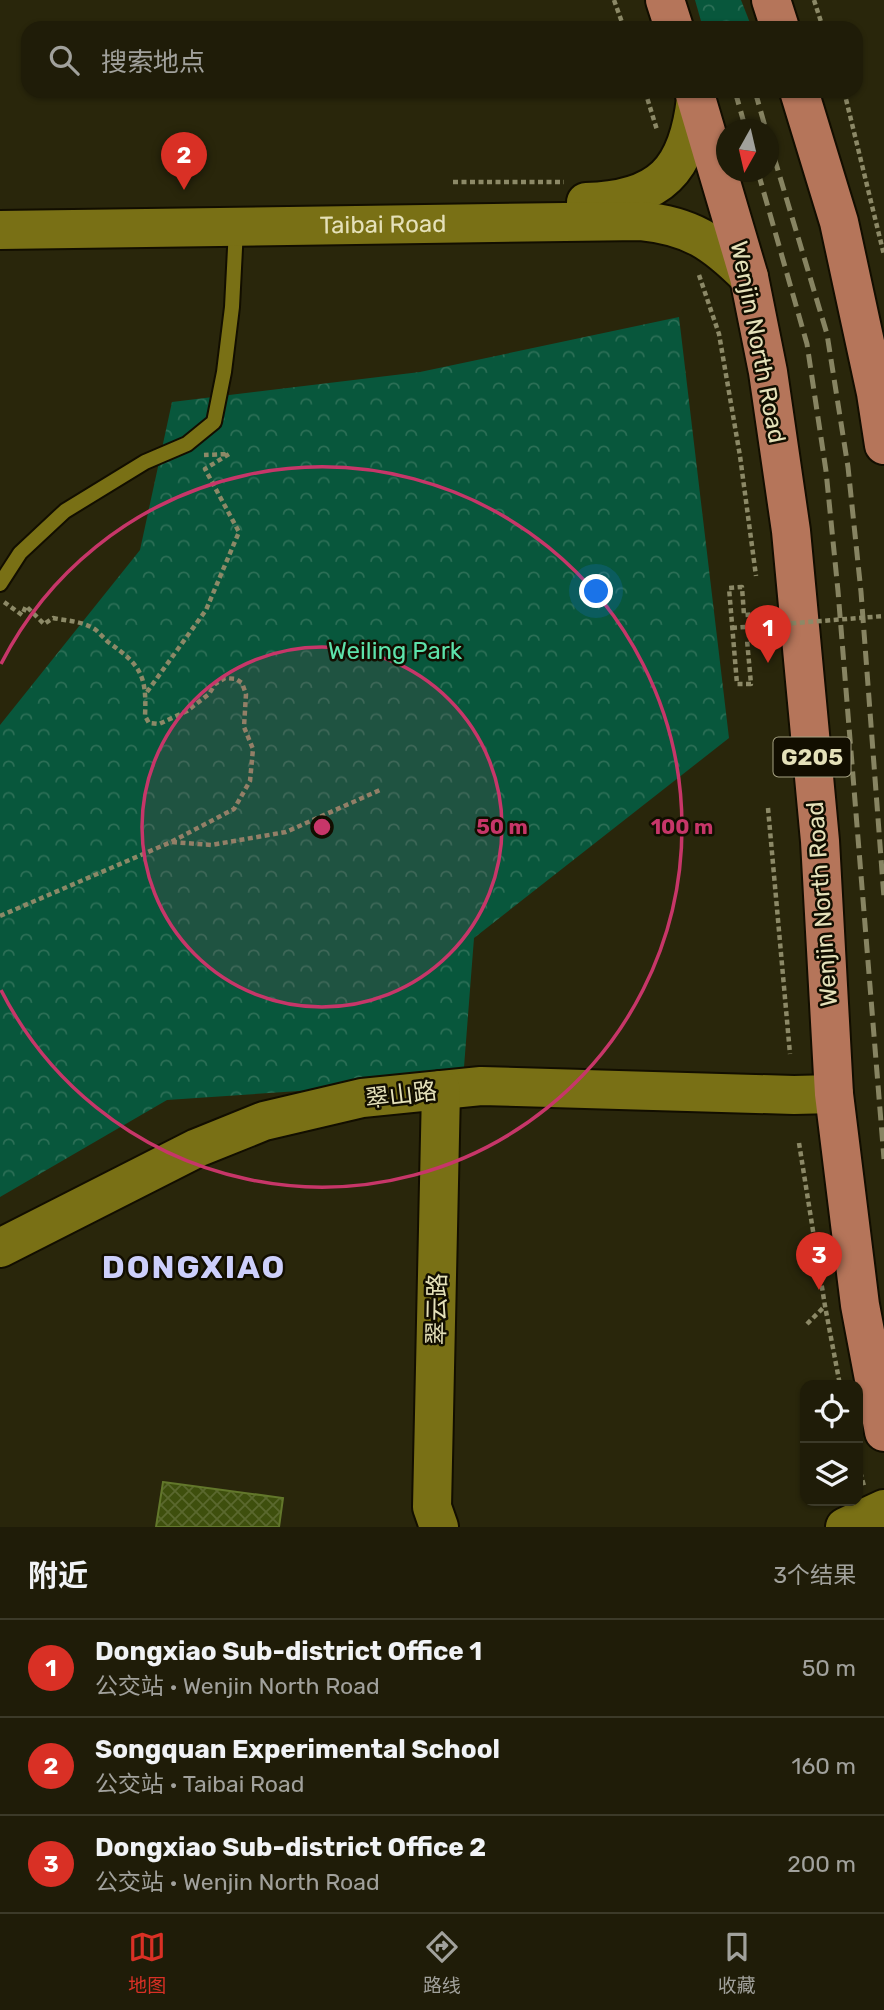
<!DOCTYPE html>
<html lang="zh">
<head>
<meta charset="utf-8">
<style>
	:root { --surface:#1f1c08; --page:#272512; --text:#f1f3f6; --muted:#a1a19c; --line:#3c3a29; --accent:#d93025 }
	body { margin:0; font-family:Rubik,"Noto Sans SC",sans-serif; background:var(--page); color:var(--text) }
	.controls { position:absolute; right:21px; bottom:21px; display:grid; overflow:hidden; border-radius:14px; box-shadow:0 2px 5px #0004 }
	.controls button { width:63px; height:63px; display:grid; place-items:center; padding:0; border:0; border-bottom:2px solid var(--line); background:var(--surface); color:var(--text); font:35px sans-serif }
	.compass { position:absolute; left:716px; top:119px; width:63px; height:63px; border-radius:50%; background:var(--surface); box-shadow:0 2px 5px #0004; rotate:188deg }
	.you { position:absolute; left:597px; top:592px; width:24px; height:24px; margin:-18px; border:5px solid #fff; border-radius:50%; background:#1a73e8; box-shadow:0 0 0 10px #1a73e833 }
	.badge { display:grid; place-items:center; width:46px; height:46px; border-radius:50%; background:var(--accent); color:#fff; font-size:23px; font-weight:700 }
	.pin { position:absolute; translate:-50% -58px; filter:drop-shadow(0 2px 4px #0008) }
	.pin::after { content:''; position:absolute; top:37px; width:24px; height:21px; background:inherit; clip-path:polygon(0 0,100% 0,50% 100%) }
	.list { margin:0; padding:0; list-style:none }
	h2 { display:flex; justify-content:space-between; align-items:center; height:91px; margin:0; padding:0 28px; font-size:30px }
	h2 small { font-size:23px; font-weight:400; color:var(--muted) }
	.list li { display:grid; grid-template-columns:46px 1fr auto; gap:21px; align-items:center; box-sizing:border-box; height:98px; padding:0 28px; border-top:2px solid var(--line) }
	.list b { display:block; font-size:26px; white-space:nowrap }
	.list p { margin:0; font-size:23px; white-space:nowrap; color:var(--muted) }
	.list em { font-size:23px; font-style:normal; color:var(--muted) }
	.icon { flex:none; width:38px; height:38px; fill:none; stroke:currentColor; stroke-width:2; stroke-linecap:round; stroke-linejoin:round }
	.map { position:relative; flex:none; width:884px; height:1527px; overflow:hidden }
	.search { position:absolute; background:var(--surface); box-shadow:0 2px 5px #0004; left:21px; right:21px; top:21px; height:77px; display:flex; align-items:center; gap:18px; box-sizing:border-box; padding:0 24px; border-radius:21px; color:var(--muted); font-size:26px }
	.sheet { height:385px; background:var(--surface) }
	nav { display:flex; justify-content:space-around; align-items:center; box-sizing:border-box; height:98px; border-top:2px solid var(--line); background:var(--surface); font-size:19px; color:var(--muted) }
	nav a { display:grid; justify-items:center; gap:4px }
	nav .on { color:var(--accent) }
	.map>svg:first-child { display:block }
</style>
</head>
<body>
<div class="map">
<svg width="884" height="1527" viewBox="0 0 884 1527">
	<defs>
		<pattern id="forest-crowns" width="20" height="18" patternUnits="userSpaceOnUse" patternTransform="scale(1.75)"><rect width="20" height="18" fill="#08573c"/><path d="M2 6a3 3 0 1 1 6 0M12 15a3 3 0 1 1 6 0" fill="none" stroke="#2c6f56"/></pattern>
		<pattern id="building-cross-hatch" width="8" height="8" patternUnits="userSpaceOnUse" patternTransform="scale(1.75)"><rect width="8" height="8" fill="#3e4f0d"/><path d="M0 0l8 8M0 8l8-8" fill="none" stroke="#5a682e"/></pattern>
	</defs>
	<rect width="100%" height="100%" fill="#29260b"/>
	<!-- forest -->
	<g fill="url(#forest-crowns)">
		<polygon points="695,0 741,0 752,28 703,28"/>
		<polygon points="679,317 729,738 474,938 463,1080 167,1100 0,1197 0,725 140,550 172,402 420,372"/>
	</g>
	<!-- building -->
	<polygon fill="url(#building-cross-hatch)" stroke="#62772b" stroke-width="2" points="163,1482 283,1498 279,1527 156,1527"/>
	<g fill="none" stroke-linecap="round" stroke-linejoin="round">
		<defs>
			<polyline id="lane" points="0,584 20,553 65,511 145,462 187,444 214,422 224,372 232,307 236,229"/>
			<g id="secondary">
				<path d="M586,202C661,200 688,170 696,98"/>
				<path id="s1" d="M0,230L641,221C691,226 714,242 749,277"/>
				<polyline points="0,1248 197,1148 264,1121 362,1098 481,1086 794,1095 834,1094"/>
				<polyline points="439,1527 432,1507 441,1090"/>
				<polyline points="845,1527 884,1509"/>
			</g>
			<g id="highway">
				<polyline points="665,0 674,28"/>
				<polyline points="771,0 780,28"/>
				<polyline points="694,91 749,277 768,372 791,531 820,841 834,1094 860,1305 884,1432"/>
				<polyline points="799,91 839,222 876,393 884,445"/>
			</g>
		</defs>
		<!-- lane casing -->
		<use href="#lane" stroke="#120e00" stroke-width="18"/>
		<!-- secondary casing -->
		<use href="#secondary" stroke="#120e00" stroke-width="42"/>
		<!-- highway casing -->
		<use href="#highway" stroke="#120e00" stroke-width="42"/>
		<!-- path -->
		<g stroke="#8c8967" stroke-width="4.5" stroke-dasharray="5 3.5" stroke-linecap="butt">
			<polyline points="614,0 624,28"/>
			<polyline points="814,0 823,28"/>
			<polyline points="645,91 657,130"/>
			<polyline points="844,91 884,255"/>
			<polyline points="453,182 564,182"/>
			<polyline points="699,275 719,334 740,456 756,576"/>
			<polyline points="759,614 744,615 742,587 729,588 737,684 751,684 747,640 760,639"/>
			<polyline points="147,692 206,610 239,532 205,469 229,454 204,455"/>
			<polyline points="768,808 790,1054"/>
			<polyline points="172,842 211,845 286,832 380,790"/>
			<path d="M0,916L171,842L234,809L250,781L253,749L244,727L246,694L242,683L236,679L225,678L215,684L209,694L187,711L159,724L149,723L145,716C147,676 141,665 108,642C104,638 100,634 96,630C83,621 68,621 53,618L44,624L26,606L22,615L4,602"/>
			<polyline points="799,1143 825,1306 840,1385"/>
			<polyline points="807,1324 824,1307"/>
			<polyline points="858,1464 864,1486"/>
		</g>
		<!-- lane -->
		<use href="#lane" stroke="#797015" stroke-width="14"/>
		<!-- secondary -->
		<use href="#secondary" stroke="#797015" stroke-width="38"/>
		<!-- highway -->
		<use href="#highway" stroke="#b5755a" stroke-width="38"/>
		<!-- rail -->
		<g stroke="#878462" stroke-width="5" stroke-dasharray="14 7" stroke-linecap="butt">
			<polyline points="735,91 746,130"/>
			<polyline points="755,91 766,130"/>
			<polyline points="768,137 827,334 848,467 861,592 884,898"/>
			<polyline points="758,172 807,344 826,471 838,591 884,1159"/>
		</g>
		<!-- path-bridge -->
		<polyline stroke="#8c8967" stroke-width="4.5" stroke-dasharray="5 3.5" stroke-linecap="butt" points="732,628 884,616"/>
	</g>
	<!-- distance rings -->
	<circle cx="322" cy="827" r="180" fill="#c73669" fill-opacity=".12"/>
	<g fill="none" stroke="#c73669" stroke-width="3.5">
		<circle cx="322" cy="827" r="180"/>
		<path d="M1 664A360 360 0 1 1 1 990"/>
	</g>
	<g text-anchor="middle" stroke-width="5" stroke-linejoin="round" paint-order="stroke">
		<!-- shield labels -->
		<rect fill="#120e00" stroke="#a6a282" stroke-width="2" x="773.5" y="737.5" width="77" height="39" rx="5"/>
		<g font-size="23" font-weight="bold" fill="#e5e1b9">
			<text x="812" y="765">G205</text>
		</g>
		<!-- street labels -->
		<g font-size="24" fill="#e5e1b9" stroke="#120e00">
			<text dy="8" stroke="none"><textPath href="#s1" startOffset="383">Taibai Road</textPath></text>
			<text transform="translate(758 342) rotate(79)" y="8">Wenjin North Road</text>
			<text transform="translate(822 904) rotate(-94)" y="8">Wenjin North Road</text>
			<text transform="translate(401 1095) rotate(-7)" y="8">翠山路</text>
			<text transform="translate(437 1309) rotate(-89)" y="8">翠云路</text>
		</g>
		<!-- park labels -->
		<g font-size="24" fill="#5de3ab" stroke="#120e00">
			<text x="395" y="659">Weiling Park</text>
		</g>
		<!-- district labels -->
		<g font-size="32" font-weight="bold" letter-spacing="2" fill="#cdcffb" stroke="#120e00">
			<text x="194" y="1278">DONGXIAO</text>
		</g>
	</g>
	<circle cx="322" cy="827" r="10" fill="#c73669" stroke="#120e00" stroke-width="3.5"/>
	<g font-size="21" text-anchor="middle" font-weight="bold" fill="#c73669" stroke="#120e00" stroke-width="5" stroke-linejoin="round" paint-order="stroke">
		<text x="502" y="834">50 m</text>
		<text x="682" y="834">100 m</text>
	</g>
</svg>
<div class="controls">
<button><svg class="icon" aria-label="locate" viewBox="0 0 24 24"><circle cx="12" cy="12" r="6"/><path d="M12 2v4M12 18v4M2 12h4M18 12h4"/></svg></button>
<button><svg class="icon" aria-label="layers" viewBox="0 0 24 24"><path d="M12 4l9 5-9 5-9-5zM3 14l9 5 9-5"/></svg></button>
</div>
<svg class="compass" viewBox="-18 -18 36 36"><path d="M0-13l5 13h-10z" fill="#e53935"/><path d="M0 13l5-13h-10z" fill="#a1a19c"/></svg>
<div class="you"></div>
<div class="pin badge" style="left:768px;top:663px">1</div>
<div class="pin badge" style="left:184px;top:190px">2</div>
<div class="pin badge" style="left:819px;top:1290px">3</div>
<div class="search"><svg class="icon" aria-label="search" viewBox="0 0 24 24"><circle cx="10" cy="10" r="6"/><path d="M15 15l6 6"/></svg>搜索地点</div>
</div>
<section class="sheet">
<h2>附近<small>3个结果</small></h2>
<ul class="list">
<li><span class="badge">1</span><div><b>Dongxiao Sub-district Office 1</b><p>公交站 · Wenjin North Road</p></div><em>50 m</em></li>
<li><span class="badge">2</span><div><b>Songquan Experimental School</b><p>公交站 · Taibai Road</p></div><em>160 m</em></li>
<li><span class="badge">3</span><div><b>Dongxiao Sub-district Office 2</b><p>公交站 · Wenjin North Road</p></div><em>200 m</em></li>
</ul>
</section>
<nav>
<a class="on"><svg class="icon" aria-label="map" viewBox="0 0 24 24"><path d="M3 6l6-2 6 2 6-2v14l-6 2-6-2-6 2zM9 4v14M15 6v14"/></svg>地图</a>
<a><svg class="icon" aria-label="directions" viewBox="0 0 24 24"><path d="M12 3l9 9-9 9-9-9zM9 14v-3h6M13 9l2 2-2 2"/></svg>路线</a>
<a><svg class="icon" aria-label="saved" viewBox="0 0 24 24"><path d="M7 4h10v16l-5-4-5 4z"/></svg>收藏</a>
</nav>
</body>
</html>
